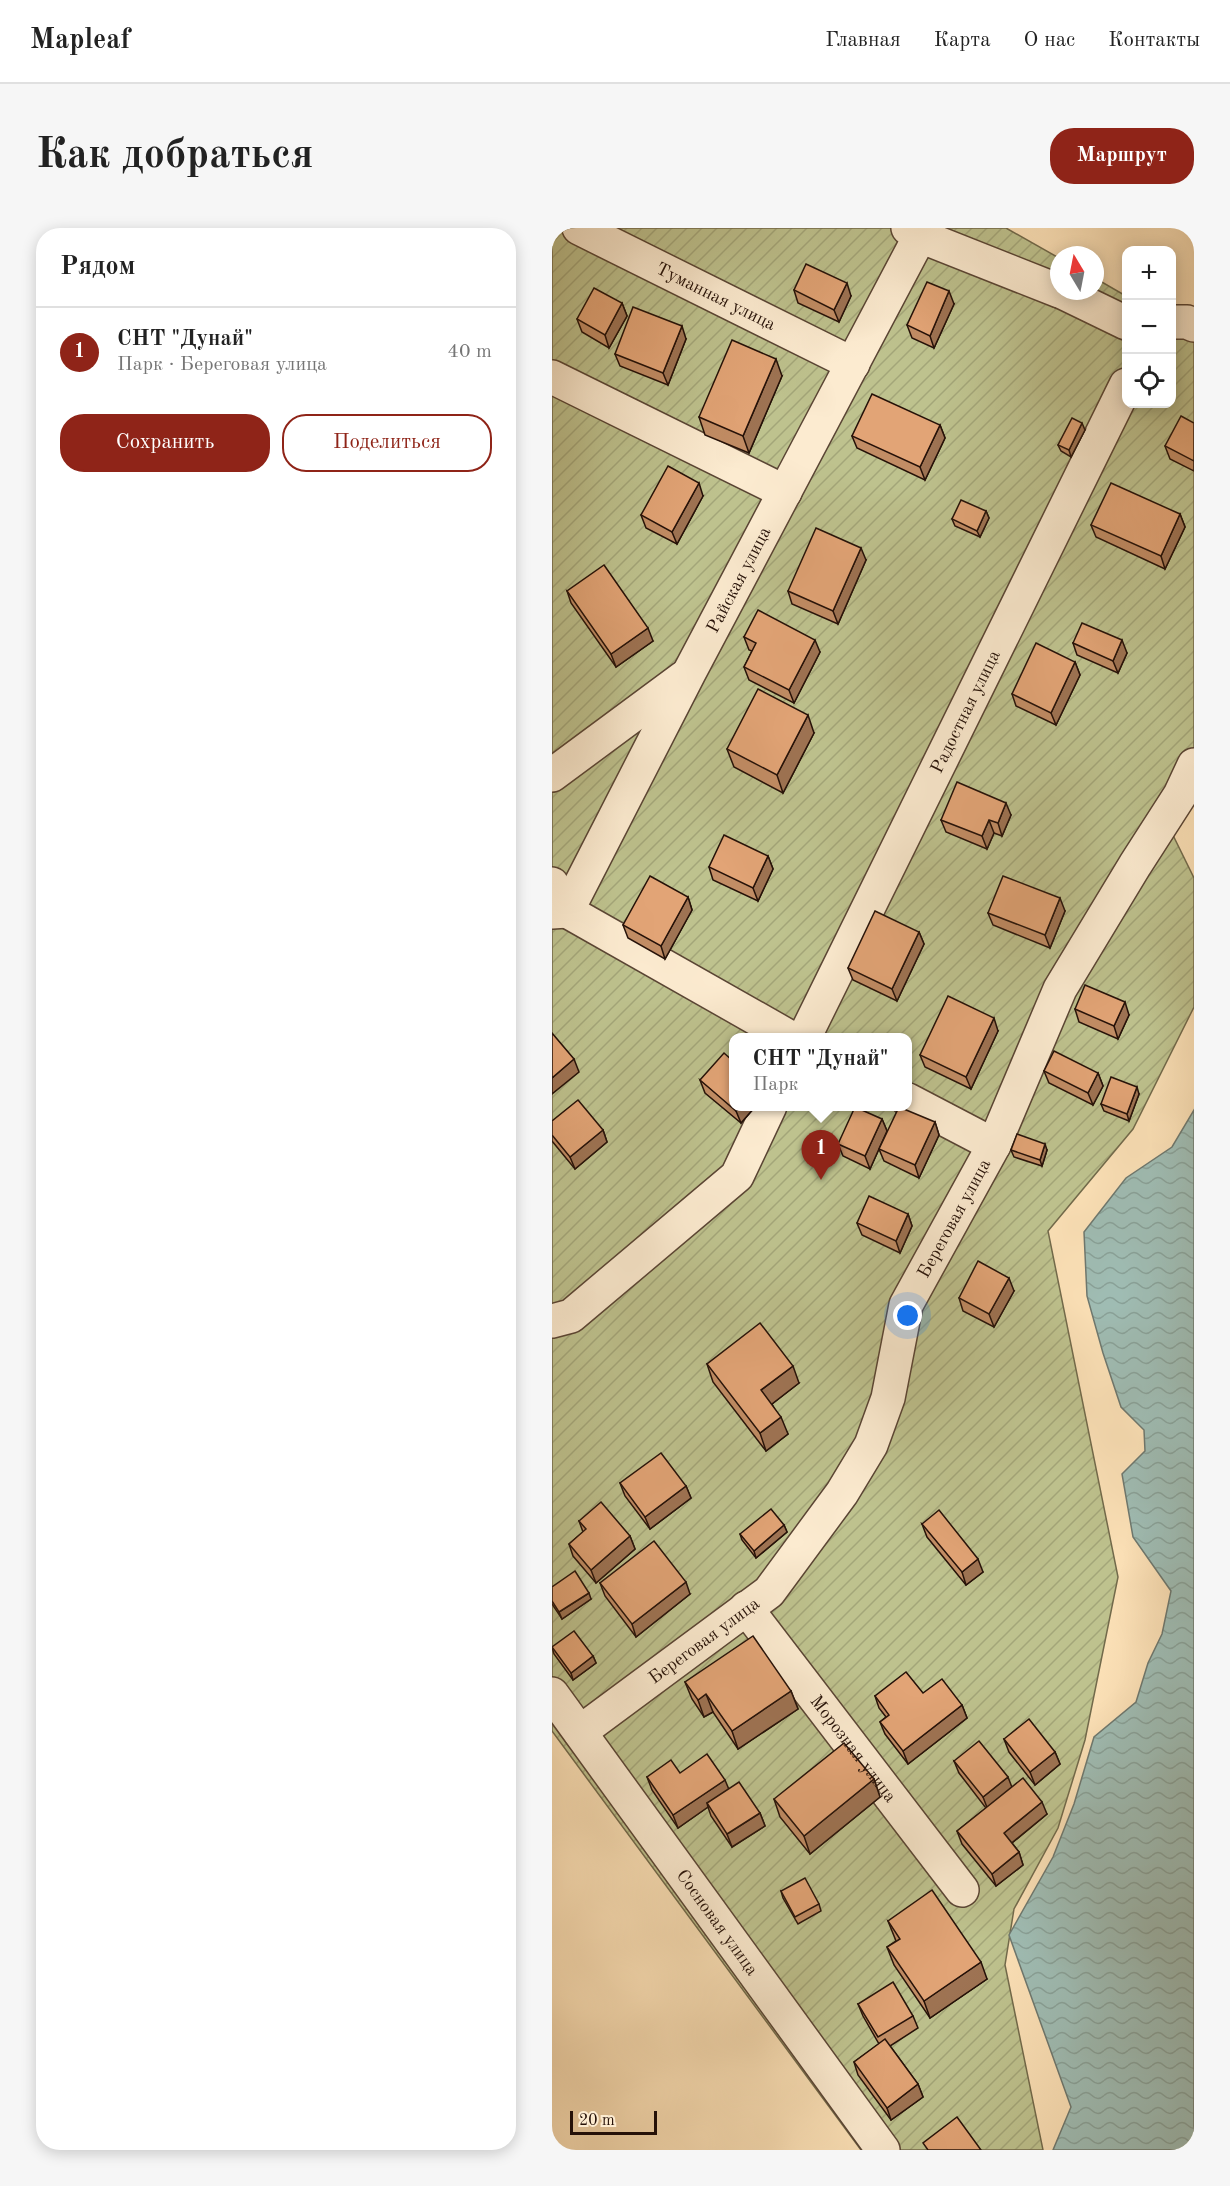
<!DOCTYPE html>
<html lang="ru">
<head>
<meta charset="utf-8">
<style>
	:root { --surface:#fff; --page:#f6f6f6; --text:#222; --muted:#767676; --line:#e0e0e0; --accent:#8f2418 }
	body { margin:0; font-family:"Old Standard TT",serif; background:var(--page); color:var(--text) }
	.controls { position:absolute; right:18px; top:18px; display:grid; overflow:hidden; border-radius:12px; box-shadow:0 3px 15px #0003 }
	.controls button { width:54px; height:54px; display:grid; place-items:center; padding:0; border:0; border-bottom:2px solid var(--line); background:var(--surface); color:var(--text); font:30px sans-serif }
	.compass { position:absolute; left:498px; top:18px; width:54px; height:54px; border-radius:50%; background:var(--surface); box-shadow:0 3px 15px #0003; rotate:350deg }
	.scale { position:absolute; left:18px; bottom:15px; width:87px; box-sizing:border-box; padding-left:6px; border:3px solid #251108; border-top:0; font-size:16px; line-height:21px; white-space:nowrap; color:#251108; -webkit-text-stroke:4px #fcebd0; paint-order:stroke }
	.you { position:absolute; left:356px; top:1088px; width:21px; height:21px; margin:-15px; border:4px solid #fff; border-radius:50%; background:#1a73e8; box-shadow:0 0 0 9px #1a73e833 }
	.badge { display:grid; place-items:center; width:39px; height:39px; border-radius:50%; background:var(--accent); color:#fff; font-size:20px; font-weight:700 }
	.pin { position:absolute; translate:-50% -50px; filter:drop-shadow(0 2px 3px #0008) }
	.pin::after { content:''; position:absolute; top:32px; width:21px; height:18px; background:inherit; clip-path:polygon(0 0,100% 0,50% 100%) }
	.popup { position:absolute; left:177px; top:805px; width:183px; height:78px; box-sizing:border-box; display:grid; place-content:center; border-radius:12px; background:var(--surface); filter:drop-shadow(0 2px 4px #0005); font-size:20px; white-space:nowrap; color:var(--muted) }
	.popup b { font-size:22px; color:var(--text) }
	.popup::after { content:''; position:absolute; left:50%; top:100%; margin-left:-12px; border:12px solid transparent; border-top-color:var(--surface) }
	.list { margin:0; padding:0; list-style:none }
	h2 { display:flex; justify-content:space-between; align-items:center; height:78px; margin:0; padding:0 24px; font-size:26px }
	h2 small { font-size:20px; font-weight:400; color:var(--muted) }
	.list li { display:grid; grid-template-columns:39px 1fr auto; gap:18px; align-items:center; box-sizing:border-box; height:90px; padding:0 24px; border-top:2px solid var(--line) }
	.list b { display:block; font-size:22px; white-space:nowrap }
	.list p { margin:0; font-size:20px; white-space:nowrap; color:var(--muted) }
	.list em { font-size:20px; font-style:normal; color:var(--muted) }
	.actions { display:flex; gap:12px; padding:18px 24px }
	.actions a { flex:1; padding:14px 0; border:2px solid var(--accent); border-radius:24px; text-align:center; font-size:21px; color:var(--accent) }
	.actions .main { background:var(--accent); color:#fff }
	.icon { flex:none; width:33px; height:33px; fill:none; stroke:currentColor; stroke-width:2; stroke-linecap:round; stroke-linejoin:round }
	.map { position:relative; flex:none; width:642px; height:1922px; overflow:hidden; border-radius:24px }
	header { display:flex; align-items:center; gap:36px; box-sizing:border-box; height:84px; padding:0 30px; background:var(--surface); border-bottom:2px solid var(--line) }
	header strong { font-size:28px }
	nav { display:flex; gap:33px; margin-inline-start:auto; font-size:21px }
	.intro { display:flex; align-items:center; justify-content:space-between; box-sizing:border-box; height:144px; padding:0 36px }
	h1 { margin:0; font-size:42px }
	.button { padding:15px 27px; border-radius:24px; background:var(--accent); color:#fff; font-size:21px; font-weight:700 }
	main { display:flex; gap:36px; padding:0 36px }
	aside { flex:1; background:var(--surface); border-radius:24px; box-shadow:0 3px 15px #0003 }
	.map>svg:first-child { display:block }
</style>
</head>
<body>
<header>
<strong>Mapleaf</strong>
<nav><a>Главная</a><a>Карта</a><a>О нас</a><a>Контакты</a></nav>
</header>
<div class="intro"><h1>Как добраться</h1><a class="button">Маршрут</a></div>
<main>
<aside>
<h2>Рядом<small></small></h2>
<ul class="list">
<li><span class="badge">1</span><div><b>СНТ &quot;Дунай&quot;</b><p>Парк · Береговая улица</p></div><em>40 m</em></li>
</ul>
<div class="actions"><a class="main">Сохранить</a><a>Поделиться</a></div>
</aside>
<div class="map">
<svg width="642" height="1922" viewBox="0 0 642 1922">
	<defs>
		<pattern id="garden-furrows" width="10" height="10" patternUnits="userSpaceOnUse" patternTransform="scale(1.5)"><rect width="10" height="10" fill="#bec28e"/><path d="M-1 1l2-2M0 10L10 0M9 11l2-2" fill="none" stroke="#a3a679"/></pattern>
		<pattern id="water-waves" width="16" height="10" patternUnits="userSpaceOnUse" patternTransform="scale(1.5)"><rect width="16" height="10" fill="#9fbcb3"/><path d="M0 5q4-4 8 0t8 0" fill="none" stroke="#89a198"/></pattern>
	</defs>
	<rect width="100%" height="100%" fill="#fbe0b6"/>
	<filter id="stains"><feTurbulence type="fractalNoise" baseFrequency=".00333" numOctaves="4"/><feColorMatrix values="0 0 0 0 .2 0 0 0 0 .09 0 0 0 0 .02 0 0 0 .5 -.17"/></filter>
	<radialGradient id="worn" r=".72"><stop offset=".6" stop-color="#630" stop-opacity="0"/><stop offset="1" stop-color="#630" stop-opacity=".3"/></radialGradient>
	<!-- garden -->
	<path fill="url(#garden-furrows)" stroke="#726a4b" stroke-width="1.5" fill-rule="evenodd" d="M0,0H454L507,30V63H543V50L574,68V176H620V94L642,106V561L613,591L642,650V779L581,901L496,1003L566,1349L533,1512L506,1600L462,1681L453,1737L491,1922H309L0,1503ZM182,810H356V878H182Z"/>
	<!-- water -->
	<polygon fill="url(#water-waves)" stroke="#6e786f" stroke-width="1.5" points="642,882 642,1922 501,1922 519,1879 457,1707 501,1629 522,1576 542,1509 584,1474 596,1435 610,1406 619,1363 581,1309 570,1246 593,1223 592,1202 569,1179 551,1125 535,1068 532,1004 574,950 620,919"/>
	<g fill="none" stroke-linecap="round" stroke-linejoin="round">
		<defs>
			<g id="street">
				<path id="s1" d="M27,0L301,136"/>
				<polyline points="356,0 368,8 507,63"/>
				<polyline points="508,63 574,95"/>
				<polyline points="620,94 635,94 642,97"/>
				<polyline points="0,149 233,264"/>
				<polyline points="0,547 131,450"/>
				<polyline points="0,656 15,683 239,810"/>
				<path id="s2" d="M0,684L15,683L137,445L368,8"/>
				<path id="s3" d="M252,810L574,157"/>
				<polyline points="356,872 442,917"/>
				<polyline points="0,1093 19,1088 185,948 218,878"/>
				<path id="s4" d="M194,1380L410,1662"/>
				<path id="s5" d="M0,1466L331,1922"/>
				<path id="s6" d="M28,1504L217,1364L290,1265L319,1217L336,1170L354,1077L442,917L508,761L583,637L628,567L642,537"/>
			</g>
		</defs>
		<!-- street casing -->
		<use href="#street" stroke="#5a4534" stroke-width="36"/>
		<!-- street -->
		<use href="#street" stroke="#fcebd0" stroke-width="33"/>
	</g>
	<!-- wall -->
	<g fill="#c28d65" stroke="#251108" stroke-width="1.5">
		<polygon points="242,62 299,68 287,94 246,75"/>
		<polygon points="70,75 75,88 57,120 30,104 25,91"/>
		<polygon points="402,76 382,120 360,110 355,97"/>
		<polygon points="134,111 116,157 68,138 63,126"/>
		<polygon points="230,148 197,225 153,207 147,189"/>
		<polygon points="642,195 642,243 618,231 613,218"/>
		<polygon points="388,197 393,210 373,252 305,220 300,208"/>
		<polygon points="533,202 519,229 509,223 506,217"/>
		<polygon points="151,268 125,316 94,300 89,287"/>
		<polygon points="434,283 437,290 428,309 403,298 400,291"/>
		<polygon points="628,286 633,299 613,341 544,309 539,297"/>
		<polygon points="314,332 286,396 240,376 236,363"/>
		<polygon points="15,363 101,413 64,439 19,375"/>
		<polygon points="192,409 268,424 242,475 197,452 192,439 200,423 197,422"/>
		<polygon points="521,415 575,425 566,445 525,427"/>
		<polygon points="523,434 528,447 504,497 464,478 460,466"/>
		<polygon points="262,505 231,565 182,539 175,521"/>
		<polygon points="459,587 450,608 442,605 435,621 394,604 389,592"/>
		<polygon points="216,628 221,641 206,673 161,652 157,639"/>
		<polygon points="136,669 140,682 113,731 76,710 71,697"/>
		<polygon points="513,683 498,720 441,697 436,685"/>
		<polygon points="367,704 372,716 345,773 301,752 296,740"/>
		<polygon points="523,781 577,787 566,811 527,794"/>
		<polygon points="446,803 419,861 373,839 368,827"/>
		<polygon points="492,843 546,845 551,858 541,877 497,855"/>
		<polygon points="148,852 182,879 203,879 189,895 153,865"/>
		<polygon points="587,866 577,893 552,883 549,876"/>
		<polygon points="330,891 335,903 318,941 291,928 286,916"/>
		<polygon points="0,893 51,902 55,914 23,941 0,913"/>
		<polygon points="383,894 387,907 367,950 332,933 327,921"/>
		<polygon points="459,922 495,922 490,938 462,929"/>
		<polygon points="356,986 360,998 348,1025 310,1007 305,995"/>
		<polygon points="462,1063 442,1099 411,1083 407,1070"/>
		<polygon points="155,1136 247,1155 220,1176 236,1206 214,1223 161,1154"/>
		<polygon points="68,1255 134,1258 139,1270 98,1301 73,1268"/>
		<polygon points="27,1293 78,1308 83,1321 44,1355 21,1328 17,1316 31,1304"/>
		<polygon points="370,1296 431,1344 414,1357 375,1309"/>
		<polygon points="232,1297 235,1304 204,1330 190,1312 188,1306"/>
		<polygon points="48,1355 138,1366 84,1409 53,1368"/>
		<polygon points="0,1359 39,1371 10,1391 0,1376"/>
		<polygon points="0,1419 41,1428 44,1435 21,1452 2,1426"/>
		<polygon points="133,1454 239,1463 246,1481 186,1521 161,1484 152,1489 140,1471"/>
		<polygon points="371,1465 410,1477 415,1490 356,1536 333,1506 328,1494 334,1489 327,1480 323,1468"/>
		<polygon points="452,1511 503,1524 508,1536 483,1557 457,1524"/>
		<polygon points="402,1533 460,1559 495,1586 460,1615 467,1624 471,1637 444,1658 410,1616 405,1603 434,1580 407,1545"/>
		<polygon points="128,1545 176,1561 208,1585 213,1598 180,1619 159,1588 156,1579 126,1600 100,1562 95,1549"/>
		<polygon points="322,1551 328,1569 258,1626 228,1589 222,1571"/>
		<polygon points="229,1663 267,1676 269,1683 246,1696 231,1670"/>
		<polygon points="336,1693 435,1751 378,1790 342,1737 335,1719 344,1713"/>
		<polygon points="306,1776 361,1788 366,1800 338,1818 366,1856 371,1869 339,1892 306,1847 302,1834 327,1816 311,1788"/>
	</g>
	<!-- shaded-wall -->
	<g fill="#9e7353" stroke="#251108" stroke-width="1.5">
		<polygon points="295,55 299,68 287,94 282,82"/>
		<polygon points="397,63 402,76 382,120 378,108"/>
		<polygon points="70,75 75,88 57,120 53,107"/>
		<polygon points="130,98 134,111 116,157 111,145"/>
		<polygon points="224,131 230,148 197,225 191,208"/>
		<polygon points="530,195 533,202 519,229 517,222"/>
		<polygon points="388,197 393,210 373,252 368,239"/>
		<polygon points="147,255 151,268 125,316 120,304"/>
		<polygon points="434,283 437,290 428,309 425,303"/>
		<polygon points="628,286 633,299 613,341 609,328"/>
		<polygon points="309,320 314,332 286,396 281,383"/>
		<polygon points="96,400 101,413 64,439 59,426"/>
		<polygon points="263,412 268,424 242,475 237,462"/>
		<polygon points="570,412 575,425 566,445 561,433"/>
		<polygon points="523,434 528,447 504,497 499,485"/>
		<polygon points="256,487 262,505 231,565 225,547"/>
		<polygon points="454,575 459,587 450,608 446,595"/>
		<polygon points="437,592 442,605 435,621 430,608"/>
		<polygon points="216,628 221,641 206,673 201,660"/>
		<polygon points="136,669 140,682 113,731 109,718"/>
		<polygon points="508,670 513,683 498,720 493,707"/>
		<polygon points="367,704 372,716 345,773 340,761"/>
		<polygon points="573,774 577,787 566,811 562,798"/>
		<polygon points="442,790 446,803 419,861 414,849"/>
		<polygon points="22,831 27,844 0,866 0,850"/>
		<polygon points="546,845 551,858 541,877 536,865"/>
		<polygon points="585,859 587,866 577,893 575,886"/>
		<polygon points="188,879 203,879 189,895 184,883"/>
		<polygon points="330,891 335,903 318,941 313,928"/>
		<polygon points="383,894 387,907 367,950 363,937"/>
		<polygon points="51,902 55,914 23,941 18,929"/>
		<polygon points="493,916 495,922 490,938 488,932"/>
		<polygon points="356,986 360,998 348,1025 344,1013"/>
		<polygon points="457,1050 462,1063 442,1099 437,1086"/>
		<polygon points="241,1138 247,1155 216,1179 209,1162"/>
		<polygon points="229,1189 236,1206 214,1223 208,1205"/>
		<polygon points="134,1258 139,1270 98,1301 93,1289"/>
		<polygon points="232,1297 235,1304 204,1330 202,1323"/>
		<polygon points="78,1308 83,1321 44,1355 39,1342"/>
		<polygon points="426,1331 431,1344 414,1357 410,1344"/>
		<polygon points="134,1354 138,1366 84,1409 80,1396"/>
		<polygon points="37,1365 39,1371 10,1391 7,1384"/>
		<polygon points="41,1428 44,1435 21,1452 19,1445"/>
		<polygon points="239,1463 246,1481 186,1521 180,1503"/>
		<polygon points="154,1466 161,1484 152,1489 146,1472"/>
		<polygon points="410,1477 415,1490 356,1536 351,1523"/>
		<polygon points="503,1524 508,1536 483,1557 478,1544"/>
		<polygon points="456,1549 461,1562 436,1582 431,1569"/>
		<polygon points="322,1551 328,1569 258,1626 252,1608"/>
		<polygon points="173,1552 178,1564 155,1575 156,1579 126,1600 121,1587"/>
		<polygon points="490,1574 495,1586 456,1618 452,1605"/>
		<polygon points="208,1585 213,1598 180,1619 175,1606"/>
		<polygon points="467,1624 471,1637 444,1658 440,1646"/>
		<polygon points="429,1734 435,1751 378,1790 372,1773"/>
		<polygon points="366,1856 371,1869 339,1892 335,1880"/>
	</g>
	<!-- building -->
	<g fill="#e2a476" stroke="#251108" stroke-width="1.5">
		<polygon points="254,36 295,55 282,82 242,62"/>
		<polygon points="375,54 397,63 378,108 355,97"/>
		<polygon points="42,60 70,75 53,107 25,91"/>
		<polygon points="81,79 130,98 111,145 63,126"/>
		<polygon points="180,112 224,131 191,208 147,189"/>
		<polygon points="320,166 388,197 368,239 300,208"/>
		<polygon points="629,188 642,195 642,233 613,218"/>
		<polygon points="520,190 530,195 517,222 506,217"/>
		<polygon points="116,238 147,255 120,304 89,287"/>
		<polygon points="559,255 628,286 609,328 539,297"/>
		<polygon points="409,272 434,283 425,303 400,291"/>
		<polygon points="264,300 309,320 281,383 236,363"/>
		<polygon points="52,337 96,400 59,426 15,363"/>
		<polygon points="206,382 263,412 237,462 192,439 204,415 192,409"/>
		<polygon points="530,395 570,412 561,433 521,415"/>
		<polygon points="484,415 523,434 499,485 460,466"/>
		<polygon points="206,461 256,487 225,547 175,521"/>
		<polygon points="405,554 454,575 446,595 437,592 430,608 389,592"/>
		<polygon points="172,607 216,628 201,660 157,639"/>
		<polygon points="98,648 136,669 109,718 71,697"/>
		<polygon points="451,648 508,670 493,707 436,685"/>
		<polygon points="323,683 367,704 340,761 296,740"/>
		<polygon points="533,757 573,774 562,798 523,781"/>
		<polygon points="396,768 442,790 414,849 368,827"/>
		<polygon points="0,805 22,831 0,850"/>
		<polygon points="502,823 546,845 536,865 492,843"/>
		<polygon points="172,825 182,834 182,879 188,879 184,883 148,852"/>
		<polygon points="559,849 585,859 575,886 549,876"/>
		<polygon points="26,872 51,902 18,929 0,907 0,893"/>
		<polygon points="303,879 330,891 313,928 286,916"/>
		<polygon points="347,879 383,894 363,937 327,921"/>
		<polygon points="465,906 493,916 488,932 459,922"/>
		<polygon points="317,968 356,986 344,1013 305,995"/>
		<polygon points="426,1033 457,1050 437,1086 407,1070"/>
		<polygon points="208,1095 241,1138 209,1162 229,1189 208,1205 155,1136"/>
		<polygon points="109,1225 134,1258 93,1289 68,1255"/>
		<polygon points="49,1274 78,1308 39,1342 17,1316 34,1301 27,1293"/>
		<polygon points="219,1281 232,1297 202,1323 188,1306"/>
		<polygon points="387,1282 426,1331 410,1344 370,1296"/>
		<polygon points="102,1313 134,1354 80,1396 48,1355"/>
		<polygon points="23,1343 37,1365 7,1384 0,1373 0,1359"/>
		<polygon points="22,1403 41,1428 19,1445 0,1419"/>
		<polygon points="201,1408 239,1463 180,1503 154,1466 146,1472 133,1454"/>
		<polygon points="354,1444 371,1465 390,1451 410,1477 351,1523 328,1494 337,1487 323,1468"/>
		<polygon points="477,1491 503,1524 478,1544 452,1511"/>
		<polygon points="427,1513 456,1549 431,1569 402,1533"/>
		<polygon points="292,1515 322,1551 252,1608 222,1571"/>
		<polygon points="155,1526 173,1552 121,1587 95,1549 119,1532 128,1545"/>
		<polygon points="471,1550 490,1574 452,1605 467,1624 440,1646 405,1603"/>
		<polygon points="187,1554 208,1585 175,1606 155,1575"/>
		<polygon points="253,1650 267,1676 243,1689 229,1663"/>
		<polygon points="380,1662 429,1734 372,1773 335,1719 348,1711 336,1693"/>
		<polygon points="341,1754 361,1788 326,1809 306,1776"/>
		<polygon points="333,1811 366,1856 335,1880 302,1834"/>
		<polygon points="405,1889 429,1922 376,1922 371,1915"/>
	</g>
	<g text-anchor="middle" stroke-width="4.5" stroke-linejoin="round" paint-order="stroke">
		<!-- street labels -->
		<g font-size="18" fill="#251108" stroke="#fcebd0">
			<text dy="6" stroke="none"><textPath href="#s1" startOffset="153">Туманная улица</textPath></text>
			<text dy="6" stroke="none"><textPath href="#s2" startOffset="388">Райская улица</textPath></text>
			<text dy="6" stroke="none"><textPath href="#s3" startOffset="364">Радостная улица</textPath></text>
			<text dy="6" stroke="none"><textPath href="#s6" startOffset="658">Береговая улица</textPath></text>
			<text dy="6" stroke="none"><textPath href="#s6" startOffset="154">Береговая улица</textPath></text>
			<text dy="6" stroke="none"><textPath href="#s4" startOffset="177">Морозная улица</textPath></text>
			<text dy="6" stroke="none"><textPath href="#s5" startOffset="282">Сосновая улица</textPath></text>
		</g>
	</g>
	<rect width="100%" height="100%" filter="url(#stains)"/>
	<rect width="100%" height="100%" fill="url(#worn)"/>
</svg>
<div class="controls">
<button>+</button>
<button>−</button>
<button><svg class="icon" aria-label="locate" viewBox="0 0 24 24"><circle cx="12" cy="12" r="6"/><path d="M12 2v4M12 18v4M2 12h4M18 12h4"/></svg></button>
</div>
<svg class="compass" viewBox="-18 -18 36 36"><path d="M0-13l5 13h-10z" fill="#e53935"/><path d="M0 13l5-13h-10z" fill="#767676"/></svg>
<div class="scale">20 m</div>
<div class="you"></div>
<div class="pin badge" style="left:269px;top:952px">1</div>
<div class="popup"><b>СНТ &quot;Дунай&quot;</b>Парк</div>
</div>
</main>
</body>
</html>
